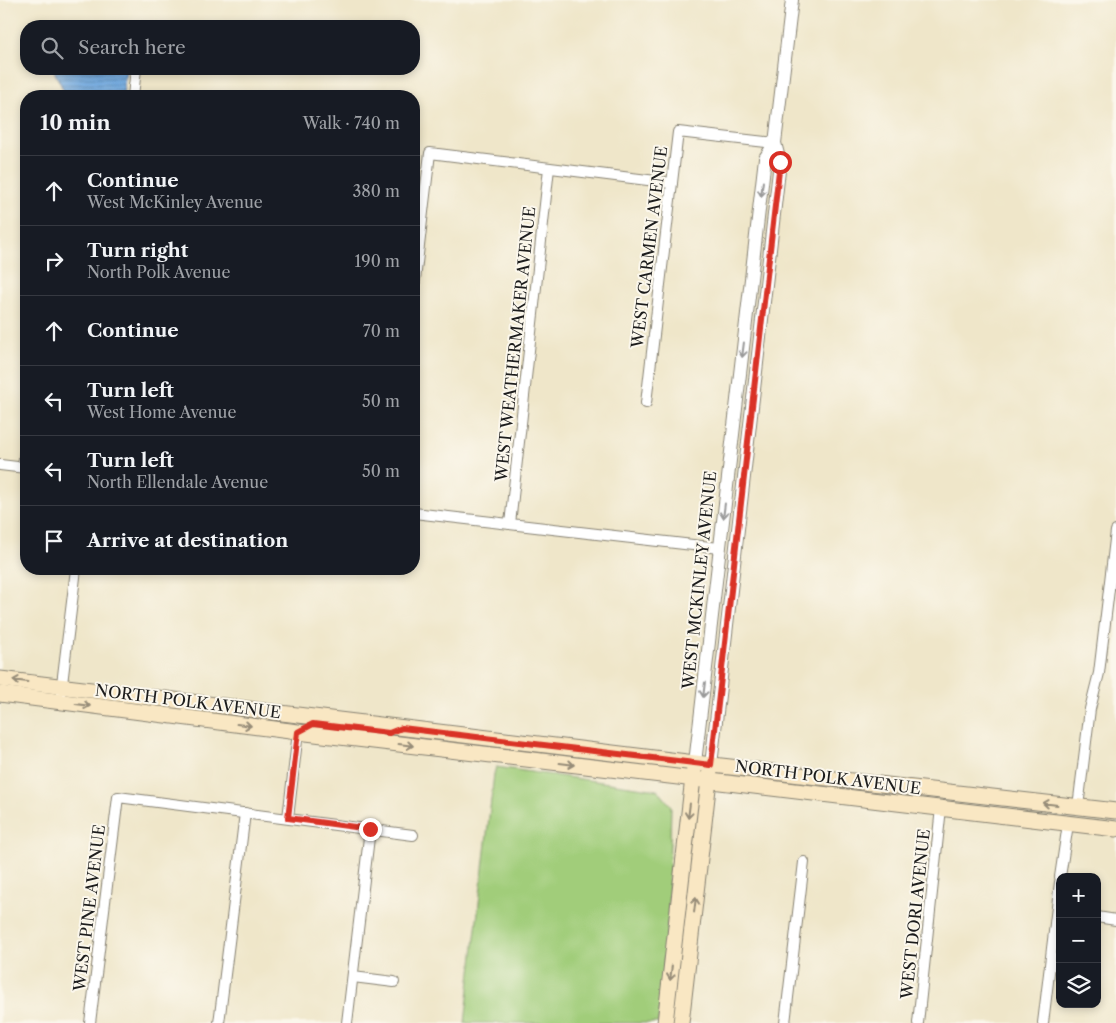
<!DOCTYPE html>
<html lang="en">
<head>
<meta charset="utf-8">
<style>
	:root { --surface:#171b24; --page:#242831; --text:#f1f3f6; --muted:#9ea1a6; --line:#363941 }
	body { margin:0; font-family:"Libre Caslon Text",serif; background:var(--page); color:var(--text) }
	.controls { position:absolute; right:15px; bottom:15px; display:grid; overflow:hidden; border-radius:10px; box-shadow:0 2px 8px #0003 }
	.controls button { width:45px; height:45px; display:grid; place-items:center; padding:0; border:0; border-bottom:1px solid var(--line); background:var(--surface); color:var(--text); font:25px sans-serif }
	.stop { position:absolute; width:15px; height:15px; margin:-11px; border:4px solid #d93025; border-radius:50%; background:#fff }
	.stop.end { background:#d93025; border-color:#fff; box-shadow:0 1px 5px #0008 }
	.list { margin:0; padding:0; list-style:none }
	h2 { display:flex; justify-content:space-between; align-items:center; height:65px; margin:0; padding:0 20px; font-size:21px }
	h2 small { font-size:16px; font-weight:400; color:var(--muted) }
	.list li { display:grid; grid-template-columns:32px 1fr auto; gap:15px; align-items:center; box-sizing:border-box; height:70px; padding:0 20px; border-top:1px solid var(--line) }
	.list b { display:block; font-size:19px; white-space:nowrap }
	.list p { margin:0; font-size:16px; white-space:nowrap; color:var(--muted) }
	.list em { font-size:16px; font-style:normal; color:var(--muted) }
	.icon { flex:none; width:28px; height:28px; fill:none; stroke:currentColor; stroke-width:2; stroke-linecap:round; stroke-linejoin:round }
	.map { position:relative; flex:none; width:1116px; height:1023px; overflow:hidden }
	.search { position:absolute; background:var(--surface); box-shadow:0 2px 8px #0003; left:20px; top:20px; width:400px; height:55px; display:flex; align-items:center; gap:12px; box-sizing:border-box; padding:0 18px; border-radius:20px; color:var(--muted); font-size:19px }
	.panel { position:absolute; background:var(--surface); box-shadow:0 2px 8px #0003; left:20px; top:90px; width:400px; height:485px; border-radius:20px }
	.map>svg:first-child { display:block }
</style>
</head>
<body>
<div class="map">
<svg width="1116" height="1023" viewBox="0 0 1116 1023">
	<defs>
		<pattern id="water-rules" width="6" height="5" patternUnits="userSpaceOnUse" patternTransform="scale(1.25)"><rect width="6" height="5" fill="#72aae1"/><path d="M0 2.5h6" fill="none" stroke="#5d8ab6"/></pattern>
	</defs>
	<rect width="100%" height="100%" fill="#fbf7ec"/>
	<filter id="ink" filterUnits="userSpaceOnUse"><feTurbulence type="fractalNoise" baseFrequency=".02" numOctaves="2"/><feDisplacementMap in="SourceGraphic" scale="10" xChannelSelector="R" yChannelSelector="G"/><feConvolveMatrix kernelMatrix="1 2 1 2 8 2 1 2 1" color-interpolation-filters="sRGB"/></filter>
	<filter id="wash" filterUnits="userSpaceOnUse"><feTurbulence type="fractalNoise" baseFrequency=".0096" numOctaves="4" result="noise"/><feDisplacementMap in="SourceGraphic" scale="20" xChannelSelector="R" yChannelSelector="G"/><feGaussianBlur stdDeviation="1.12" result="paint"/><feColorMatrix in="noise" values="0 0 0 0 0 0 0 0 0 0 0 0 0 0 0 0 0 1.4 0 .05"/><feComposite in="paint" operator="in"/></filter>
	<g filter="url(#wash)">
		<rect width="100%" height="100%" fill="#efe6c9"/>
		<!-- green -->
		<polygon fill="#a1cd7a" stroke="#5e744b" points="496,767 658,790 671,806 668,915 658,1023 465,1023 494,774"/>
		<!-- water -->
		<polygon fill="url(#water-rules)" stroke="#47637e" points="53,69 126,69 123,96 79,96 74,94 66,95"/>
	</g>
	<g filter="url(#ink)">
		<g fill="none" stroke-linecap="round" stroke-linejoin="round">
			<defs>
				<g id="minor">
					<polyline points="133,96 136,69"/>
					<polyline points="414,288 430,153 672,183"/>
					<polyline points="646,403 678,132 775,143"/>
					<polyline points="0,465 26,468"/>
					<polyline points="23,468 26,440"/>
					<polyline points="414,513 719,548"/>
					<polyline points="510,524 549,168"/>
					<polyline points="61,692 76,569"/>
					<polyline points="1078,807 1090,709 1099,673 1116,531"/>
					<polyline points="288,818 298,732"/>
					<polyline points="1060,877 1068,824"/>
					<polyline points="1097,917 1116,920"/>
					<polyline points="353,977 394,982"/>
					<polyline points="90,1023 118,797 413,835"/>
					<polyline points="219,1023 245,813"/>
					<polyline points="347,1023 370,829"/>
					<polyline points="785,1023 804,862"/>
					<polyline points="918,1023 941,808"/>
					<polyline points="1043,1023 1060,882"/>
				</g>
				<g id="tertiary">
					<polyline points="695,763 765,158 775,143"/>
					<polyline points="711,765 780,162 775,143 792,0"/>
				</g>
				<g id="secondary">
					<polyline points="0,679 695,763 1116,811"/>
					<polyline points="0,694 298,732 1116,829"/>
					<polyline points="665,1023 694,769"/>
					<polyline points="681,1023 710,771"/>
				</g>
			</defs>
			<!-- minor casing -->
			<use href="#minor" stroke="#868172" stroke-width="12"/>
			<!-- tertiary casing -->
			<use href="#tertiary" stroke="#868172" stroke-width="14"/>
			<!-- secondary casing -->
			<use href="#secondary" stroke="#868172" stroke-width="17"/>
			<!-- minor -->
			<use href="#minor" stroke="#fff" stroke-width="10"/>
			<!-- tertiary -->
			<use href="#tertiary" stroke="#fff" stroke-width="12"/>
			<!-- secondary -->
			<use href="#secondary" stroke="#f9e7c3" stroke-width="15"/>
		</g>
		<!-- one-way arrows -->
		<defs><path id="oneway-shaft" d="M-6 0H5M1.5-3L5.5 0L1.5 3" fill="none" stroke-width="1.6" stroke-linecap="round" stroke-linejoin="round" transform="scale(1.25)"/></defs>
		<g stroke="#999">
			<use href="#oneway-shaft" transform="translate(762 189) rotate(97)"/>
			<use href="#oneway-shaft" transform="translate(743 350) rotate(97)"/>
			<use href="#oneway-shaft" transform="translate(724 511) rotate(97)"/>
			<use href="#oneway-shaft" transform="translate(704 690) rotate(97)"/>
		</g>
		<g stroke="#968c78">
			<use href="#oneway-shaft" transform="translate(20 681) rotate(-173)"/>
			<use href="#oneway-shaft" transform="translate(83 705) rotate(7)"/>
			<use href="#oneway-shaft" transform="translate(244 725) rotate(7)"/>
			<use href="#oneway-shaft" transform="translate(406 745) rotate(7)"/>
			<use href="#oneway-shaft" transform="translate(567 764) rotate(7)"/>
			<use href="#oneway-shaft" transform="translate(1050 804) rotate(-173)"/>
			<use href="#oneway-shaft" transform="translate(689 811) rotate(97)"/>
			<use href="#oneway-shaft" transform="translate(695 905) rotate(-83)"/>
			<use href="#oneway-shaft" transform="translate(671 973) rotate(97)"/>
		</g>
	</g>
	<g fill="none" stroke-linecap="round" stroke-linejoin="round" filter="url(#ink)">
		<!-- route -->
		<polyline stroke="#d93025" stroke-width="6" points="370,829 288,818 298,732 313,724 389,733 402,728 711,765 780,162"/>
	</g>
	<g text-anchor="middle" stroke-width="4" stroke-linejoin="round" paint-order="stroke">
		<!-- street labels -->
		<g font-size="16" fill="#1c1c1c" stroke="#fbf7ec">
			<text transform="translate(649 247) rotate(-83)" y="6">WEST CARMEN AVENUE</text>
			<text transform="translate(515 344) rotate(-84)" y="6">WEST WEATHERMAKER AVENUE</text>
			<text transform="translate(699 580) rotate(-84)" y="6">WEST MCKINLEY AVENUE</text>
			<text transform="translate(188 701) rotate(7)" y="6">NORTH POLK AVENUE</text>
			<text transform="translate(828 777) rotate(7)" y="6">NORTH POLK AVENUE</text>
			<text transform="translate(89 908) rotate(-83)" y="6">WEST PINE AVENUE</text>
			<text transform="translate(915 914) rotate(-84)" y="6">WEST DORI AVENUE</text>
		</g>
	</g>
</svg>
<div class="controls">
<button>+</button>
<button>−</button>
<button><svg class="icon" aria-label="layers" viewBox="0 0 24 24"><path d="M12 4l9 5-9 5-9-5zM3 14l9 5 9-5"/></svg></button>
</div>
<div class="stop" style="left:780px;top:162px"></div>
<div class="stop end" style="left:370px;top:829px"></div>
<div class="search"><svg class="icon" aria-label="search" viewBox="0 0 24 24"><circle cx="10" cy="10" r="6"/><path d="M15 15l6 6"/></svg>Search here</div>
<section class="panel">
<h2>10 min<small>Walk · 740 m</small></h2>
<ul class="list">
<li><svg class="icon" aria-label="ahead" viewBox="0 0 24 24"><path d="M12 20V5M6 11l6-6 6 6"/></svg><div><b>Continue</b><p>West McKinley Avenue</p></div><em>380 m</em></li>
<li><svg class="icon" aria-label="right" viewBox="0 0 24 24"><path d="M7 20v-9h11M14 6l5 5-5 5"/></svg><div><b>Turn right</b><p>North Polk Avenue</p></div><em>190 m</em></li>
<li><svg class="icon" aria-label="ahead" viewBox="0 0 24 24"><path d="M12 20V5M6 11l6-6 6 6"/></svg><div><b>Continue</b></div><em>70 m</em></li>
<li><svg class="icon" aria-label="left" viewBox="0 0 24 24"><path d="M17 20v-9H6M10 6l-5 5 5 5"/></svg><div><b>Turn left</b><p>West Home Avenue</p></div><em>50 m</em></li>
<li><svg class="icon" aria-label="left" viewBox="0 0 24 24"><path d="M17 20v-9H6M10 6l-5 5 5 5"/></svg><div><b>Turn left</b><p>North Ellendale Avenue</p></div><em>50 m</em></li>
<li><svg class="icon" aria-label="arrive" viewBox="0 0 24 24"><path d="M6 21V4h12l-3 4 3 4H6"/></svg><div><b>Arrive at destination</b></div></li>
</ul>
</section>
</div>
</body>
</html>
